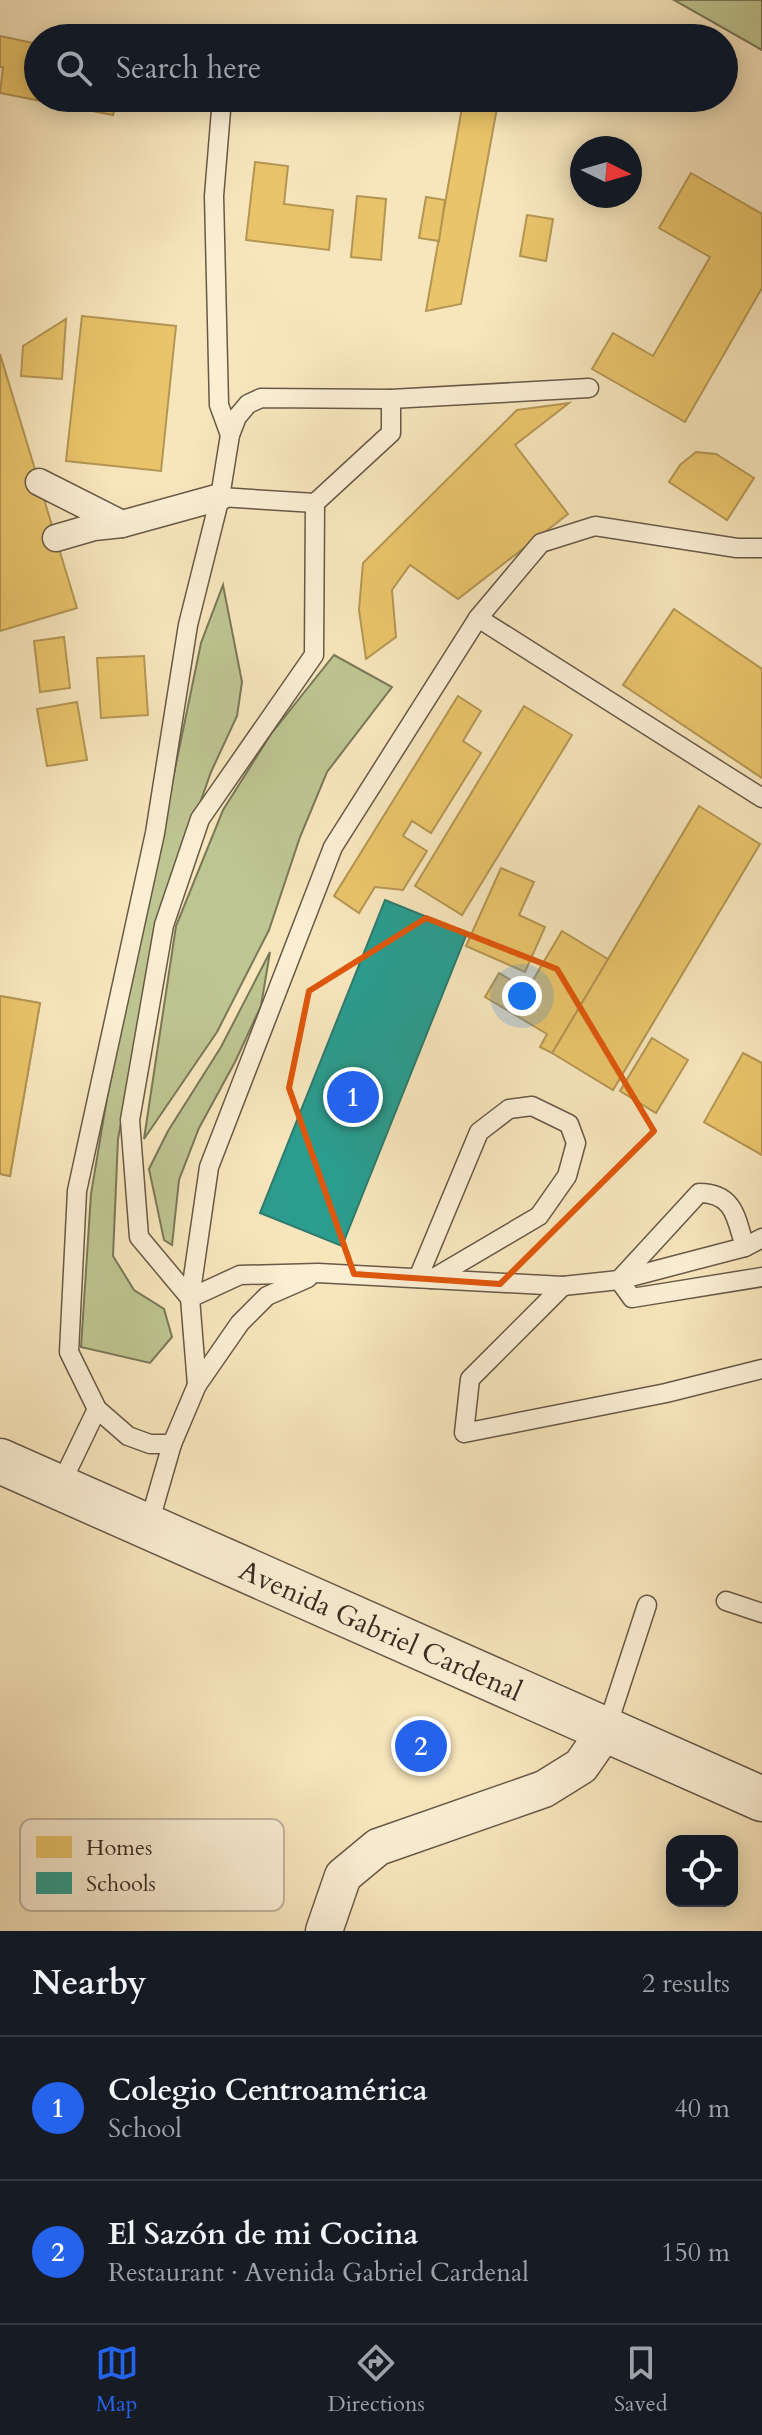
<!DOCTYPE html>
<html lang="en">
<head>
<meta charset="utf-8">
<style>
	:root { --surface:#171b24; --page:#20242c; --text:#f1f3f6; --muted:#9ea1a6; --line:#363941; --accent:#2563eb }
	body { margin:0; font-family:Cardo,serif; background:var(--page); color:var(--text) }
	.controls { position:absolute; right:24px; bottom:24px; display:grid; overflow:hidden; border-radius:16px; box-shadow:0 4px 20px #0003 }
	.controls button { width:72px; height:72px; display:grid; place-items:center; padding:0; border:0; border-bottom:2px solid var(--line); background:var(--surface); color:var(--text); font:40px sans-serif }
	.compass { position:absolute; left:570px; top:136px; width:72px; height:72px; border-radius:50%; background:var(--surface); box-shadow:0 4px 20px #0003; rotate:95deg }
	.you { position:absolute; left:522px; top:996px; width:28px; height:28px; margin:-20px; border:6px solid #fff; border-radius:50%; background:#1a73e8; box-shadow:0 0 0 12px #1a73e833 }
	.badge { display:grid; place-items:center; width:52px; height:52px; border-radius:50%; background:var(--accent); color:#fff; font-size:26px; font-weight:700 }
	.pin { position:absolute; translate:-50% -50%; border:4px solid #fff; box-shadow:0 2px 8px #0006 }
	.list { margin:0; padding:0; list-style:none }
	h2 { display:flex; justify-content:space-between; align-items:center; height:104px; margin:0; padding:0 32px; font-size:34px }
	h2 small { font-size:26px; font-weight:400; color:var(--muted) }
	.list li { display:grid; grid-template-columns:52px 1fr auto; gap:24px; align-items:center; box-sizing:border-box; height:144px; padding:0 32px; border-top:2px solid var(--line) }
	.list b { display:block; font-size:30px; white-space:nowrap }
	.list p { margin:0; font-size:26px; white-space:nowrap; color:var(--muted) }
	.list em { font-size:26px; font-style:normal; color:var(--muted) }
	.icon { flex:none; width:44px; height:44px; fill:none; stroke:currentColor; stroke-width:2; stroke-linecap:round; stroke-linejoin:round }
	.map { position:relative; flex:none; width:762px; height:1931px; overflow:hidden }
	.search { position:absolute; background:var(--surface); box-shadow:0 4px 20px #0003; left:24px; right:24px; top:24px; height:88px; display:flex; align-items:center; gap:20px; box-sizing:border-box; padding:0 28px; border-radius:44px; color:var(--muted); font-size:30px }
	.sheet { height:392px; background:var(--surface) }
	nav { display:flex; justify-content:space-around; align-items:center; box-sizing:border-box; height:112px; border-top:2px solid var(--line); background:var(--surface); font-size:22px; color:var(--muted) }
	nav a { display:grid; justify-items:center; gap:4px }
	nav .on { color:var(--accent) }
	.map>svg:first-child { display:block }
</style>
</head>
<body>
<div class="map">
<svg width="762" height="1931" viewBox="0 0 762 1931">
	<rect width="100%" height="100%" fill="#f7e5bb"/>
	<filter id="stains"><feTurbulence type="fractalNoise" baseFrequency=".0025" numOctaves="4"/><feColorMatrix values="0 0 0 0 .2 0 0 0 0 .09 0 0 0 0 .02 0 0 0 .5 -.17"/></filter>
	<radialGradient id="worn" r=".72"><stop offset=".6" stop-color="#630" stop-opacity="0"/><stop offset="1" stop-color="#630" stop-opacity=".3"/></radialGradient>
	<!-- green -->
	<g fill="#bdc590" stroke="#7a7859" stroke-width="2">
		<polygon points="674,0 762,0 762,50"/>
		<polygon points="223,585 242,682 237,716 211,772 156,928 118,1139 113,1256 134,1290 164,1309 172,1337 150,1363 81,1347 91,1194 107,1098 201,643"/>
		<polygon points="334,655 392,687 327,772 300,837 269,930 217,1032 144,1139 176,926 223,810 271,734"/>
		<polygon points="270,952 261,1006 235,1062 199,1128 179,1180 172,1245 164,1240 149,1169 168,1131 221,1047"/>
	</g>
	<!-- homes -->
	<g fill="#e9c46a" stroke="#b49654" stroke-width="2">
		<polygon points="0,36 38,44 38,98 117,98 113,115 0,93 3,67 0,67"/>
		<polygon points="463,102 497,108 461,304 426,311"/>
		<polygon points="255,162 288,166 284,204 333,210 329,250 246,240"/>
		<polygon points="691,173 762,214 762,288 685,422 592,369 613,333 653,356 710,257 659,228"/>
		<polygon points="357,196 386,199 381,260 351,257"/>
		<polygon points="426,197 445,200 439,241 419,238"/>
		<polygon points="527,215 553,219 546,261 520,256"/>
		<polygon points="82,316 176,326 161,471 66,461"/>
		<polygon points="66,319 62,379 21,376 23,346"/>
		<polygon points="0,354 77,608 0,631"/>
		<polygon points="569,403 515,445 568,514 458,599 410,565 392,590 396,637 366,659 359,610 363,563 517,410"/>
		<polygon points="696,452 716,454 754,478 727,520 669,482 680,465"/>
		<polygon points="674,609 762,669 762,778 623,685"/>
		<polygon points="64,637 70,688 40,692 34,641"/>
		<polygon points="144,656 148,715 101,718 97,658"/>
		<polygon points="458,696 481,711 463,741 481,753 431,833 412,821 403,836 427,851 403,890 375,887 359,913 334,896"/>
		<polygon points="77,702 87,760 47,766 37,709"/>
		<polygon points="524,706 572,735 462,915 415,886"/>
		<polygon points="699,806 760,844 613,1090 552,1053"/>
		<polygon points="501,868 534,882 519,915 545,927 525,972 466,946"/>
		<polygon points="562,931 608,959 552,1053 540,1047 547,1034 485,997 499,973 527,990"/>
		<polygon points="0,996 40,1003 10,1176 0,1174"/>
		<polygon points="0,996 40,1003 10,1176 0,1174"/>
		<polygon points="652,1038 688,1060 656,1113 620,1091"/>
		<polygon points="743,1053 762,1063 762,1155 704,1122"/>
	</g>
	<!-- schools -->
	<polygon fill="#2a9d8f" stroke="#2e7a6e" stroke-width="2" points="385,900 467,933 342,1246 260,1213"/>
	<g fill="none" stroke-linecap="round" stroke-linejoin="round">
		<defs>
			<g id="service">
				<polyline points="222,98 214,196 219,405 230,435"/>
				<polyline points="589,388 391,399 261,398 248,404 237,417 230,435 220,497 188,625 155,833 77,1191 69,1352 97,1409 128,1436 150,1444 172,1444 197,1385 190,1298 209,1167 333,847 478,618 541,543 595,526 737,548 762,548"/>
				<polyline points="220,497 315,503 391,433 391,399"/>
				<polyline points="478,618 762,798"/>
				<polyline points="418,1278 479,1132 509,1109 532,1106 569,1124 576,1143 567,1176 539,1216 432,1279"/>
				<path d="M619,1280L699,1193C735,1193 736,1219 745,1247"/>
				<polyline points="619,1280 632,1298 762,1277"/>
				<polyline points="563,1286 470,1379 464,1433 666,1393 762,1369"/>
				<polyline points="190,1298 139,1237 130,1120 164,925 200,819 314,655 315,503"/>
				<polyline points="190,1298 240,1275 318,1273 563,1286 619,1280 745,1247 762,1238"/>
				<polyline points="197,1385 240,1323 267,1296 308,1278"/>
				<polyline points="59,1488 97,1409"/>
				<polyline points="148,1527 172,1444"/>
				<polyline points="726,1601 762,1613"/>
				<polyline points="606,1730 647,1605"/>
			</g>
			<g id="pedestrian">
				<polyline points="39,482 122,524"/>
				<polyline points="56,538 94,527 122,524 220,497"/>
			</g>
			<polyline id="minor" points="324,1931 343,1876 378,1847 544,1789 581,1766 606,1730"/>
			<polyline id="tertiary" points="0,1461 762,1799"/>
		</defs>
		<!-- service casing -->
		<use href="#service" stroke="#685948" stroke-width="21"/>
		<!-- pedestrian casing -->
		<use href="#pedestrian" stroke="#685948" stroke-width="29"/>
		<!-- minor casing -->
		<use href="#minor" stroke="#685948" stroke-width="39"/>
		<!-- tertiary casing -->
		<use href="#tertiary" stroke="#685948" stroke-width="47"/>
		<!-- service -->
		<use href="#service" stroke="#faeed3" stroke-width="18"/>
		<!-- pedestrian -->
		<use href="#pedestrian" stroke="#faeed3" stroke-width="26"/>
		<!-- minor -->
		<use href="#minor" stroke="#faeed3" stroke-width="36"/>
		<!-- tertiary -->
		<use href="#tertiary" stroke="#faeed3" stroke-width="44"/>
	</g>
	<!-- marked area -->
	<path fill="none" stroke="#df570d" stroke-width="6" stroke-linejoin="round" d="M426,918L557,969L654,1131L500,1284L354,1274L289,1088L309,991Z"/>
	<g text-anchor="middle" stroke-width="8" stroke-linejoin="round" paint-order="stroke">
		<!-- street labels -->
		<g font-size="28" fill="#382a22" stroke="#faeed3">
			<text transform="translate(381 1630) rotate(24)" y="10">Avenida Gabriel Cardenal</text>
		</g>
	</g>
	<!-- legend -->
	<rect x="20" y="1819" width="264" height="92" rx="12" fill="#faeed3" stroke="#c0b39e" stroke-width="2"/>
	<rect x="36" y="1836" width="36" height="22" fill="#e9c46a"/>
	<rect x="36" y="1872" width="36" height="22" fill="#2a9d8f"/>
	<g font-size="22" fill="#382a22">
		<text x="86" y="1855">Homes</text>
		<text x="86" y="1891">Schools</text>
	</g>
	<rect width="100%" height="100%" filter="url(#stains)"/>
	<rect width="100%" height="100%" fill="url(#worn)"/>
</svg>
<div class="controls">
<button><svg class="icon" aria-label="locate" viewBox="0 0 24 24"><circle cx="12" cy="12" r="6"/><path d="M12 2v4M12 18v4M2 12h4M18 12h4"/></svg></button>
</div>
<svg class="compass" viewBox="-18 -18 36 36"><path d="M0-13l5 13h-10z" fill="#e53935"/><path d="M0 13l5-13h-10z" fill="#9ea1a6"/></svg>
<div class="you"></div>
<div class="pin badge" style="left:353px;top:1097px">1</div>
<div class="pin badge" style="left:421px;top:1746px">2</div>
<div class="search"><svg class="icon" aria-label="search" viewBox="0 0 24 24"><circle cx="10" cy="10" r="6"/><path d="M15 15l6 6"/></svg>Search here</div>
</div>
<section class="sheet">
<h2>Nearby<small>2 results</small></h2>
<ul class="list">
<li><span class="badge">1</span><div><b>Colegio Centroamérica</b><p>School</p></div><em>40 m</em></li>
<li><span class="badge">2</span><div><b>El Sazón de mi Cocina</b><p>Restaurant · Avenida Gabriel Cardenal</p></div><em>150 m</em></li>
</ul>
</section>
<nav>
<a class="on"><svg class="icon" aria-label="map" viewBox="0 0 24 24"><path d="M3 6l6-2 6 2 6-2v14l-6 2-6-2-6 2zM9 4v14M15 6v14"/></svg>Map</a>
<a><svg class="icon" aria-label="directions" viewBox="0 0 24 24"><path d="M12 3l9 9-9 9-9-9zM9 14v-3h6M13 9l2 2-2 2"/></svg>Directions</a>
<a><svg class="icon" aria-label="saved" viewBox="0 0 24 24"><path d="M7 4h10v16l-5-4-5 4z"/></svg>Saved</a>
</nav>
</body>
</html>
